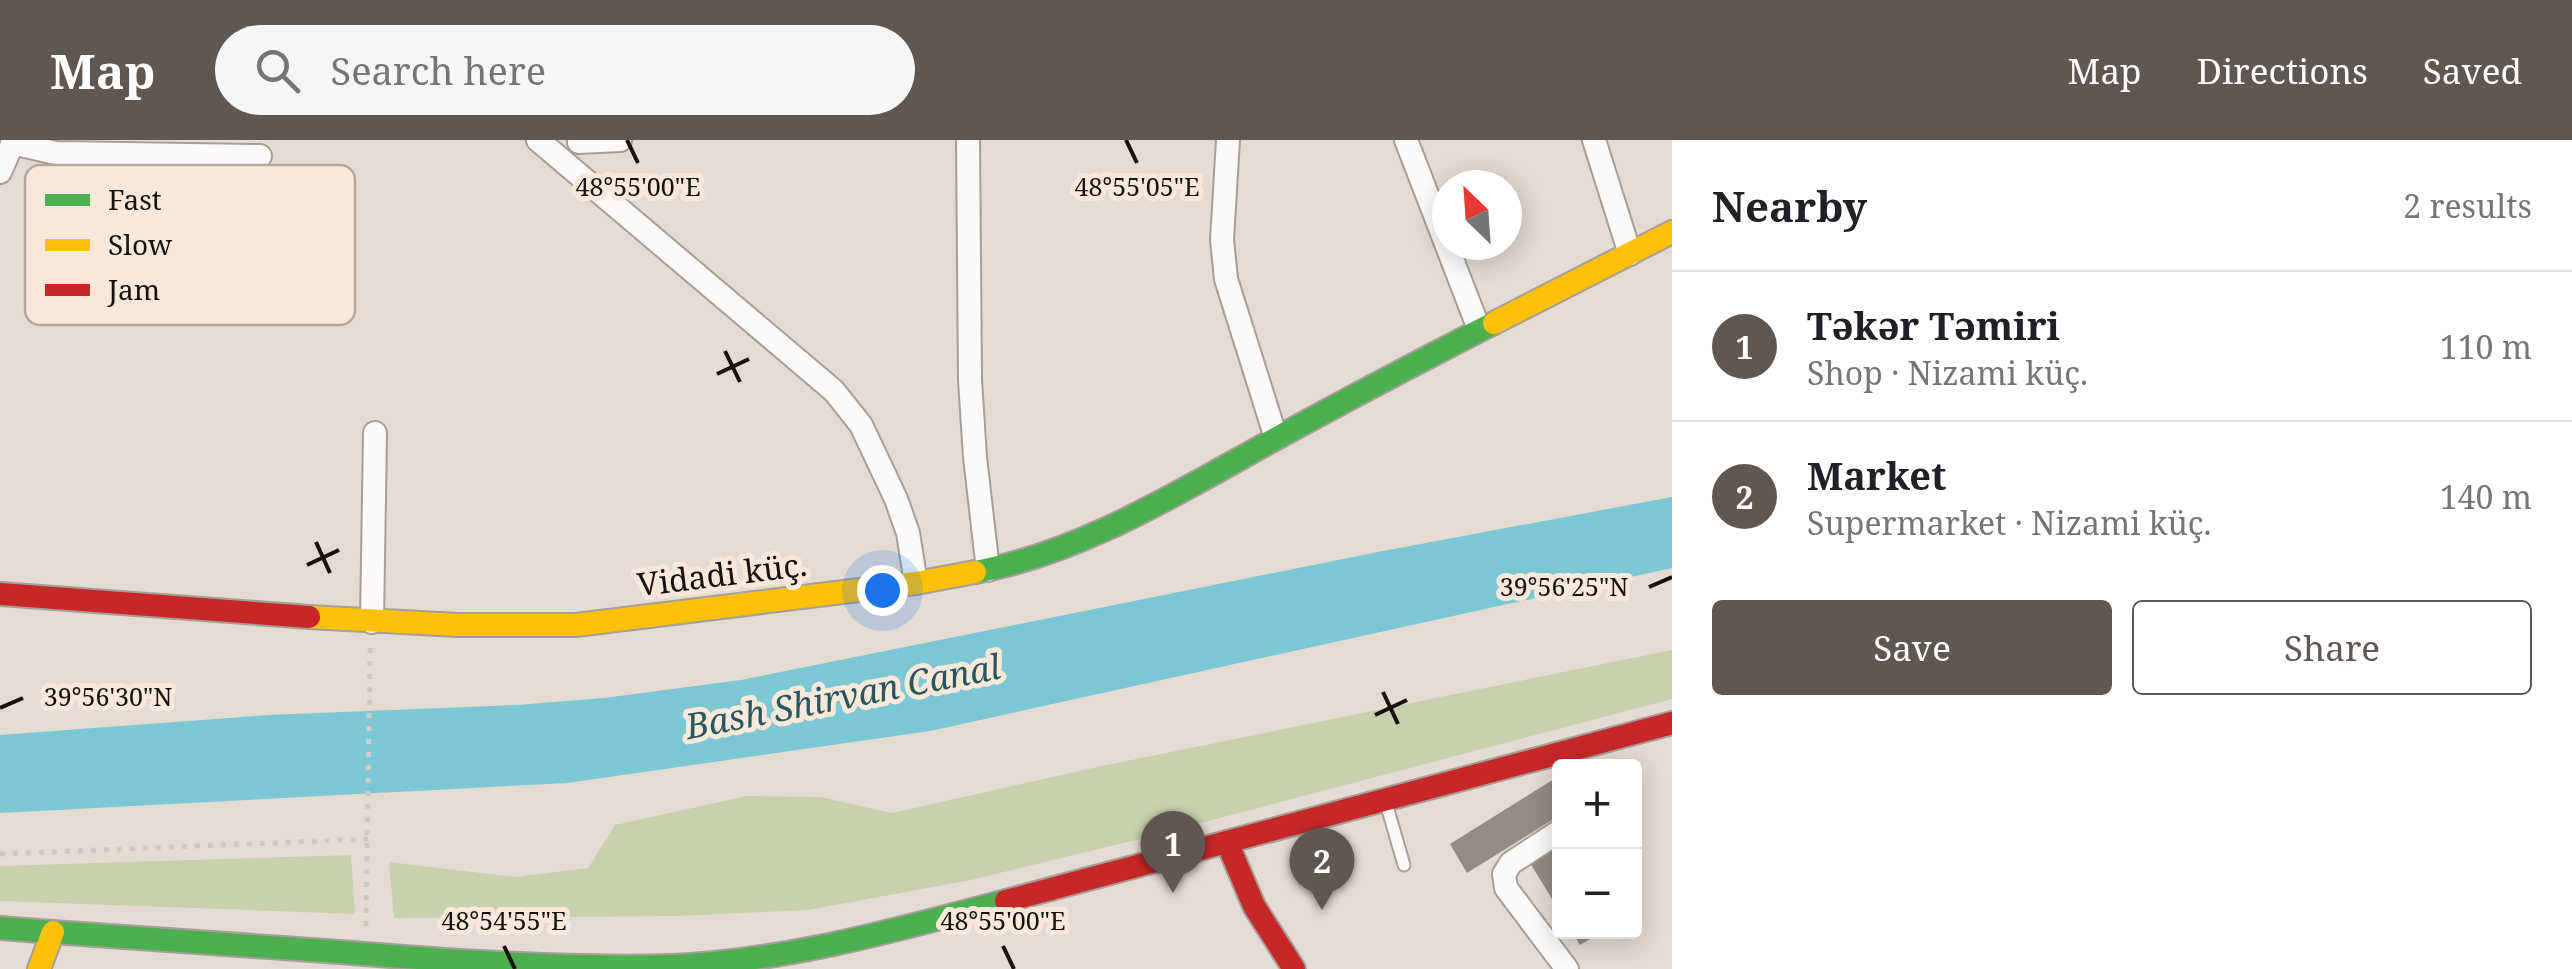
<!DOCTYPE html>
<html lang="en">
<head>
<meta charset="utf-8">
<style>
	:root { --surface:#fff; --page:#f6f6f6; --text:#202124; --muted:#757577; --line:#e0e0e0; --accent:#5f5852 }
	body { margin:0; font-family:"Noto Serif",serif; background:var(--page); color:var(--text) }
	.controls { position:absolute; right:30px; bottom:30px; display:grid; overflow:hidden; border-radius:10px; box-shadow:0 5px 25px #0003 }
	.controls button { width:90px; height:90px; display:grid; place-items:center; padding:0; border:0; border-bottom:2px solid var(--line); background:var(--surface); color:var(--text); font:50px sans-serif }
	.compass { position:absolute; left:1432px; top:30px; width:90px; height:90px; border-radius:50%; background:var(--surface); box-shadow:0 5px 25px #0003; rotate:335deg }
	.you { position:absolute; left:882px; top:450px; width:35px; height:35px; margin:-25px; border:8px solid #fff; border-radius:50%; background:#1a73e8; box-shadow:0 0 0 15px #1a73e833 }
	.badge { display:grid; place-items:center; width:65px; height:65px; border-radius:50%; background:var(--accent); color:#fff; font-size:32px; font-weight:700 }
	.pin { position:absolute; translate:-50% -82px; filter:drop-shadow(0 2px 5px #0008) }
	.pin::after { content:''; position:absolute; top:52px; width:35px; height:30px; background:inherit; clip-path:polygon(0 0,100% 0,50% 100%) }
	.list { margin:0; padding:0; list-style:none }
	h2 { display:flex; justify-content:space-between; align-items:center; height:130px; margin:0; padding:0 40px; font-size:42px }
	h2 small { font-size:32px; font-weight:400; color:var(--muted) }
	.list li { display:grid; grid-template-columns:65px 1fr auto; gap:30px; align-items:center; box-sizing:border-box; height:150px; padding:0 40px; border-top:2px solid var(--line) }
	.list b { display:block; font-size:38px; white-space:nowrap }
	.list p { margin:0; font-size:32px; white-space:nowrap; color:var(--muted) }
	.list em { font-size:32px; font-style:normal; color:var(--muted) }
	.actions { display:flex; gap:20px; padding:30px 40px }
	.actions a { flex:1; padding:22px 0; border:2px solid var(--accent); border-radius:10px; text-align:center; font-size:35px; color:var(--accent) }
	.actions .main { background:var(--accent); color:#fff }
	.icon { flex:none; width:55px; height:55px; fill:none; stroke:currentColor; stroke-width:2; stroke-linecap:round; stroke-linejoin:round }
	.map { position:relative; flex:none; width:1672px; height:829px; overflow:hidden }
	header { display:flex; align-items:center; gap:60px; box-sizing:border-box; height:140px; padding:0 50px; background:var(--accent); color:#fff }
	header strong { font-size:48px }
	nav { display:flex; gap:55px; margin-inline-start:auto; font-size:35px }
	.search { width:700px; height:90px; background:var(--page); display:flex; align-items:center; gap:25px; box-sizing:border-box; padding:0 35px; border-radius:55px; color:var(--muted); font-size:38px }
	main { display:flex }
	aside { flex:1; background:var(--surface) }
	.map>svg:first-child { display:block }
</style>
</head>
<body>
<header>
<strong>Map</strong>
<div class="search"><svg class="icon" aria-label="search" viewBox="0 0 24 24"><circle cx="10" cy="10" r="6"/><path d="M15 15l6 6"/></svg>Search here</div>
<nav><a>Map</a><a>Directions</a><a>Saved</a></nav>
</header>
<main>
<div class="map">
<svg width="1672" height="829" viewBox="0 0 1672 829">
	<rect width="100%" height="100%" fill="#e4dbd3"/>
	<!-- green -->
	<g fill="#c8d1ae">
		<polygon points="1672,510 1672,559 1140,699 971,740 808,770 678,776 394,778 389,722 515,737 588,728 615,685 747,656 820,657 892,673 1102,626"/>
		<polygon points="351,715 355,774 0,761 0,726"/>
	</g>
	<!-- water -->
	<polygon fill="#7cc7d4" points="1672,357 1672,428 930,591 567,643 0,673 0,595 269,575 517,565 604,558 741,540 1378,412"/>
	<!-- building -->
	<g fill="#938c86">
		<polygon points="1554,639 1560,648 1560,675 1467,733 1450,704"/>
		<polygon points="1560,705 1560,772 1530,723"/>
		<polygon points="1572,792 1602,792 1580,805"/>
	</g>
	<g fill="none" stroke-linecap="round" stroke-linejoin="round">
		<defs>
			<polyline id="lane" points="1386,663 1404,725"/>
			<g id="street">
				<polyline points="538,0 834,251 861,285 896,359 908,393 916,443"/>
				<polyline points="968,0 970,240 975,317 988,430"/>
				<polyline points="1228,0 1222,100 1226,139 1276,298"/>
				<polyline points="1406,0 1479,189"/>
				<polyline points="1594,0 1630,114"/>
				<polyline points="579,2 620,0"/>
				<polyline points="12,3 56,13 260,16"/>
				<polyline points="0,32 14,0"/>
				<polyline points="372,482 375,293"/>
				<polyline points="1560,691 1511,723 1504,734 1506,748 1567,829"/>
			</g>
			<g id="fast">
				<path d="M975,432C1078,414 1176,354 1266,304C1342,262 1418,222 1494,183"/>
				<path d="M0,788C113,797 226,804 340,812C450,821 562,829 672,826C786,821 896,790 1006,761"/>
			</g>
			<g id="slow">
				<polyline points="1494,183 1672,92"/>
				<polyline points="309,477 458,485 576,485 916,443 975,432"/>
				<polyline points="39,829 53,792"/>
			</g>
			<g id="jam">
				<polyline points="0,454 309,477"/>
				<polyline points="1227,702 1254,766 1294,829"/>
				<polyline points="1006,761 1672,583"/>
			</g>
		</defs>
		<!-- lane casing -->
		<use href="#lane" stroke="#a69f99" stroke-width="15"/>
		<!-- street casing -->
		<use href="#street" stroke="#a69f99" stroke-width="26"/>
		<!-- fast casing -->
		<use href="#fast" stroke="#a69f99" stroke-width="26"/>
		<!-- slow casing -->
		<use href="#slow" stroke="#a69f99" stroke-width="26"/>
		<!-- jam casing -->
		<use href="#jam" stroke="#a69f99" stroke-width="26"/>
		<!-- path -->
		<g stroke="#cdcbc9" stroke-width="5" stroke-dasharray="5 8" stroke-linecap="butt">
			<polyline points="0,714 368,699"/>
			<polyline points="366,786 370,507"/>
		</g>
		<!-- lane -->
		<use href="#lane" stroke="#fbfaf8" stroke-width="11"/>
		<!-- street -->
		<use href="#street" stroke="#fbfaf8" stroke-width="22"/>
		<!-- fast -->
		<use href="#fast" stroke="#4caf50" stroke-width="22"/>
		<!-- slow -->
		<use href="#slow" stroke="#ffc107" stroke-width="22"/>
		<!-- jam -->
		<use href="#jam" stroke="#c62828" stroke-width="22"/>
	</g>
	<!-- ticks -->
	<path fill="none" stroke="#17120d" stroke-width="4" d="M627,0L638,23M1126,0L1137,23M725,211L740,242M717,234L749,219M316,402L330,433M307,425L339,410M1649,447L1672,437M1383,552L1398,584M0,568L23,558M1375,575L1407,560M504,806L515,829M1003,806L1014,829"/>
	<g text-anchor="middle" stroke-width="10" stroke-linejoin="round" paint-order="stroke">
		<!-- street labels -->
		<g font-size="32" fill="#17120d" stroke="#f8e8da">
			<text transform="translate(722 435) rotate(-7)" y="11">Vidadi küç.</text>
		</g>
		<!-- water labels -->
		<g font-size="35" font-style="italic" fill="#275660" stroke="#f8e8da">
			<text transform="translate(843 557) rotate(-11)" y="12">Bash Shirvan Canal</text>
		</g>
	</g>
	<!-- legend -->
	<rect x="25" y="25" width="330" height="160" rx="15" fill="#f8e8da" stroke="#b4a89c" stroke-width="2.5"/>
	<rect x="45" y="54" width="45" height="12" fill="#4caf50"/>
	<rect x="45" y="99" width="45" height="12" fill="#ffc107"/>
	<rect x="45" y="144" width="45" height="12" fill="#c62828"/>
	<g font-size="28" fill="#17120d">
		<text x="108" y="70">Fast</text>
		<text x="108" y="115">Slow</text>
		<text x="108" y="160">Jam</text>
	</g>
	<g font-size="25" text-anchor="middle" fill="#17120d" stroke="#f8e8da" stroke-width="10" stroke-linejoin="round" paint-order="stroke">
		<text x="638" y="56">48°55'00"E</text>
		<text x="1137" y="56">48°55'05"E</text>
		<text x="1564" y="456">39°56'25"N</text>
		<text x="108" y="566">39°56'30"N</text>
		<text x="504" y="790">48°54'55"E</text>
		<text x="1003" y="790">48°55'00"E</text>
	</g>
</svg>
<div class="controls">
<button>+</button>
<button>−</button>
</div>
<svg class="compass" viewBox="-18 -18 36 36"><path d="M0-13l5 13h-10z" fill="#e53935"/><path d="M0 13l5-13h-10z" fill="#757577"/></svg>
<div class="you"></div>
<div class="pin badge" style="left:1173px;top:753px">1</div>
<div class="pin badge" style="left:1322px;top:770px">2</div>
</div>
<aside>
<h2>Nearby<small>2 results</small></h2>
<ul class="list">
<li><span class="badge">1</span><div><b>Təkər Təmiri</b><p>Shop · Nizami küç.</p></div><em>110 m</em></li>
<li><span class="badge">2</span><div><b>Market</b><p>Supermarket · Nizami küç.</p></div><em>140 m</em></li>
</ul>
<div class="actions"><a class="main">Save</a><a>Share</a></div>
</aside>
</main>
</body>
</html>
